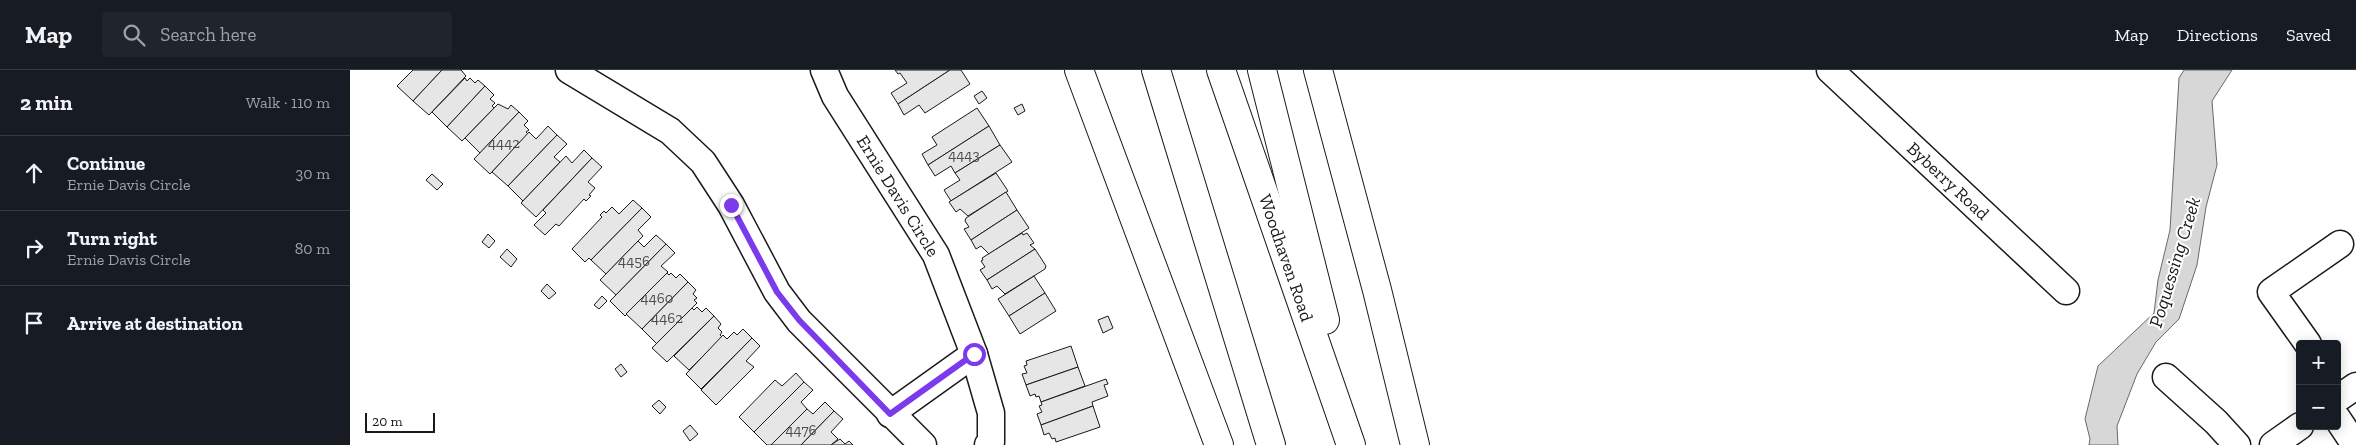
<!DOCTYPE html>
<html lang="en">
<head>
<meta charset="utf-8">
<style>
	:root { --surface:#171b24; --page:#20242c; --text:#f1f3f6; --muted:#9ea1a6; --line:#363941 }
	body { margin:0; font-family:"Zilla Slab",serif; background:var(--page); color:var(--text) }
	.controls { position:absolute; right:15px; bottom:15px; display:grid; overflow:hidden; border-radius:5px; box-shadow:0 2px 12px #0003 }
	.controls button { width:45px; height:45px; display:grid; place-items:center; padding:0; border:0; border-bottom:1px solid var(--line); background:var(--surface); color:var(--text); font:25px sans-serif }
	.scale { position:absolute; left:15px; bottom:12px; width:70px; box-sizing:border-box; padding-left:5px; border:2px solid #1a1a1a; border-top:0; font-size:14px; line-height:18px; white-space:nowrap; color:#1a1a1a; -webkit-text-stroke:4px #fff; paint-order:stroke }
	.stop { position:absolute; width:15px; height:15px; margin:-11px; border:4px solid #7c3aed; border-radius:50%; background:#fff }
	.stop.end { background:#7c3aed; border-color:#fff; box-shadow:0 1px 5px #0008 }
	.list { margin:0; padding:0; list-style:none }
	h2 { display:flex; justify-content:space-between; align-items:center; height:65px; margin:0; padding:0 20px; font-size:21px }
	h2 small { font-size:16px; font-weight:400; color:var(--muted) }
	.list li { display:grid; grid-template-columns:32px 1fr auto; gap:15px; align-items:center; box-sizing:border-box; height:75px; padding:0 20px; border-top:1px solid var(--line) }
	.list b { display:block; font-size:19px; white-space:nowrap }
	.list p { margin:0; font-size:16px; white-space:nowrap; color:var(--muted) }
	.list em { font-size:16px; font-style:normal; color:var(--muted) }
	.icon { flex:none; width:28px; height:28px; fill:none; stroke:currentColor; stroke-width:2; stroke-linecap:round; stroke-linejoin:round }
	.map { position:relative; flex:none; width:2006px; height:375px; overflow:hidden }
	header { display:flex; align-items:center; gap:30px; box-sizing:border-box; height:70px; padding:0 25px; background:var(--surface); border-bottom:1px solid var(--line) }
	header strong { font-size:24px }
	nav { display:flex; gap:28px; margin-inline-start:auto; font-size:18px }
	.search { width:350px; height:45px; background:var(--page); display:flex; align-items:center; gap:12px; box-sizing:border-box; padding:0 18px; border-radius:5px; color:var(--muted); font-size:19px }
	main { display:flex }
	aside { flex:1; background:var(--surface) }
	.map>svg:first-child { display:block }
</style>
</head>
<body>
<header>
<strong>Map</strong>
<div class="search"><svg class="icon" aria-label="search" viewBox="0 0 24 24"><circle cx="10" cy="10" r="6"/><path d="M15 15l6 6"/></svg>Search here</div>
<nav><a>Map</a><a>Directions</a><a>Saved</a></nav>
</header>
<main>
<aside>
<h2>2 min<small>Walk · 110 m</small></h2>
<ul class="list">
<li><svg class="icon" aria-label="ahead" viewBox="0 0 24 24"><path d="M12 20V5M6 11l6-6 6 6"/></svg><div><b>Continue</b><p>Ernie Davis Circle</p></div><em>30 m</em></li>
<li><svg class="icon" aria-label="right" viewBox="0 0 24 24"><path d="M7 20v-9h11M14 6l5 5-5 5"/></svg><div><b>Turn right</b><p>Ernie Davis Circle</p></div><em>80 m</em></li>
<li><svg class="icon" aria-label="arrive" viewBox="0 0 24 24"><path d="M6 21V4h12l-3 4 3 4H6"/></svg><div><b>Arrive at destination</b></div></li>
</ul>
</aside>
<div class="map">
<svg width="2006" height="375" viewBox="0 0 2006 375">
	<rect width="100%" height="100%" fill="#fff"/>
	<!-- water -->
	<polygon fill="#d7d7d7" stroke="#6a6a6a" points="1834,0 1882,0 1862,31 1867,95 1856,137 1847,195 1829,249 1806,272 1787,304 1767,356 1768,375 1739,375 1740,369 1735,349 1748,296 1804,243 1808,210 1820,160 1829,8"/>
	<!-- building -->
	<g fill="#e6e6e6" stroke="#1a1a1a">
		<polygon points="63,0 92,0 63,31 47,16"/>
		<polygon points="92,0 111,0 116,6 79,45 63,31"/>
		<polygon points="545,0 600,0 548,34 541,23 557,13 550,3 548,4"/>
		<polygon points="600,0 611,0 620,14 575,43 569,35 554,45 548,34"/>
		<polygon points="115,8 117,11 120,8 125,13 128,10 135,16 97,57 82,42"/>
		<polygon points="135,16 144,25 140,29 145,33 142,36 144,38 112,71 97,57"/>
		<polygon points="632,21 637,28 629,34 624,26"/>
		<polygon points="148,34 158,39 161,35 169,42 130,83 115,68"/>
		<polygon points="672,34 675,41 668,45 664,38"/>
		<polygon points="627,38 639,56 578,95 572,84 587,75 582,67"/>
		<polygon points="169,42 178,51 174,55 179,60 176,62 178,64 140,104 124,89"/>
		<polygon points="198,56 207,65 158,116 142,102 179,62 186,69"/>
		<polygon points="639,56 650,75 605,103 601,96 585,106 578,95"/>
		<polygon points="207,65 217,74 204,87 210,92 173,131 158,116"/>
		<polygon points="650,75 662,92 601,131 594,120 610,110 605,103"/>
		<polygon points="234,80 242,88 186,147 171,133 216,86 222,93"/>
		<polygon points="242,88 252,97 238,112 245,118 239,125 241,126 236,131 234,129 209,156 206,154 195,165 184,155 196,143 193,140"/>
		<polygon points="646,103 658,121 618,146 610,139 606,142 599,132"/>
		<polygon points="82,104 93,114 87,120 76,110"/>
		<polygon points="656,122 667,140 621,170 614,159 619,157 615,151 616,148"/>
		<polygon points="283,130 292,138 241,190 239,188 235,192 222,179 252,147 250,145 254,141 256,143 262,137 269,144"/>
		<polygon points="292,138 301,147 288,160 293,166 256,204 241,190"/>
		<polygon points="667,140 679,158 639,184 631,176 626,179 621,170"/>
		<polygon points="672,163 673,165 677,163 684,173 680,175 685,179 637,210 630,200 635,197 631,191 633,190 632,188"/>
		<polygon points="138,164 145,171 139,178 132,172"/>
		<polygon points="306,165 316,174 266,225 250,210 288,171 294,177"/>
		<polygon points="316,174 325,183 311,196 318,202 275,246 260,231"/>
		<polygon points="157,179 167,189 161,197 150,187"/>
		<polygon points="685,179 696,196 695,199 655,224 647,216 642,219 637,210"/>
		<polygon points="317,203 319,205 321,203 326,208 330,204 338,212 292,259 276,244"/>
		<polygon points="684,206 695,223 659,246 648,229"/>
		<polygon points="338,212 346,220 343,224 347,228 344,230 347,233 307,274 292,259"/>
		<polygon points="197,214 206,223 199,229 191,221"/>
		<polygon points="695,223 706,241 670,264 659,246"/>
		<polygon points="252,226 257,231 249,239 244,235"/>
		<polygon points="347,237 352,242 356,238 364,246 317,292 302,278 342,238 344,240"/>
		<polygon points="364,246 371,254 368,258 372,262 370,265 372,267 339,300 324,286"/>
		<polygon points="758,246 763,258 753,263 748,250"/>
		<polygon points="393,259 402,268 351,319 336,304 373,265 377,269 384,262 387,265"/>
		<polygon points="402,268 410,276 396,291 404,297 366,335 351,320"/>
		<polygon points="721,276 728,297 676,315 672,304 677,303 674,296 677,295 676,291"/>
		<polygon points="271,294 277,302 271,307 265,299"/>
		<polygon points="728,297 735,316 691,332 689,326 686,327 685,324 680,326 676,315"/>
		<polygon points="446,303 454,312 404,362 389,347 425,310 432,316"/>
		<polygon points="756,309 758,314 754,315 758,326 742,332 743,336 691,355 687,344 692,342 689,336 692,335 691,332"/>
		<polygon points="454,312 463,320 451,332 457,339 421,375 417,375 404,362"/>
		<polygon points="309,330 316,337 310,344 302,336"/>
		<polygon points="475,332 484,341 451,375 421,375 457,339 463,344"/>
		<polygon points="743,336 750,357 706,372 705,368 702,369 699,363 694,365 691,355"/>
		<polygon points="484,341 493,349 481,362 488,369 481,375 451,375"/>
		<polygon points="340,355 348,364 340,371 333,361"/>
		<polygon points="490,369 495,374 499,371 503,375 481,375"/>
	</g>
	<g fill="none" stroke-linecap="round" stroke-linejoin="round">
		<defs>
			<g id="minor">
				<polyline points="219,0 320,61 353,92 381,135 427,222 449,251 573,375"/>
				<polyline points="474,0 485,26 586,185 624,284 641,343 641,372 638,375"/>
				<polyline points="1480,0 1716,221"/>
				<polyline points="1958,274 1921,222 1990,174"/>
				<polyline points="1816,307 1866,352 1887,375"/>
				<polyline points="1987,329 2006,316"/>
				<polyline points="540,344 624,284"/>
				<polyline points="1987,348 2005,375"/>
				<polyline points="1923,375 1950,356"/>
			</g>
			<g id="highway">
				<polyline points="729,0 869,375"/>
				<polyline points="806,0 921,375"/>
				<polyline points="871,0 1001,375"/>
				<polyline points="912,0 975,250"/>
				<polyline points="968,0 1027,220 1065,375"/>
			</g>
		</defs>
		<!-- minor casing -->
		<use href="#minor" stroke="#1a1a1a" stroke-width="29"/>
		<!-- highway casing -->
		<use href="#highway" stroke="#1a1a1a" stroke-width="30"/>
		<!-- minor -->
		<use href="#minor" stroke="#fff" stroke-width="26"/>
		<!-- highway -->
		<use href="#highway" stroke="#fff" stroke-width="28"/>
	</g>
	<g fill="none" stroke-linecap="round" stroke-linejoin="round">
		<!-- route -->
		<polyline stroke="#7c3aed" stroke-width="6" points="381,135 427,222 449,250 540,344 624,284"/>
	</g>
	<g text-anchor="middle" stroke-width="4" stroke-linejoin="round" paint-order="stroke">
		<!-- number labels -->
		<g font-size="15" fill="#4d4d4d">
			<text x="154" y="78">4442</text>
			<text x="614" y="90">4443</text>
			<text x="284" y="196">4456</text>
			<text x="307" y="233">4460</text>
			<text x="317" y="253">4462</text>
			<text x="451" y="365">4476</text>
		</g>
		<!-- street labels -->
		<g font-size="18" fill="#1a1a1a" stroke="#fff">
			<text transform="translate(1598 111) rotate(43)" y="6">Byberry Road</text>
			<text transform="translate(548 126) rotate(58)" y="6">Ernie Davis Circle</text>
			<text transform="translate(936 188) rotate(71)" y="6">Woodhaven Road</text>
		</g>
		<!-- water labels -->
		<g font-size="19" font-style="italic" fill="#1a1a1a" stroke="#fff">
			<text transform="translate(1824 192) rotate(-73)" y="7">Poquessing Creek</text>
		</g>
	</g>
</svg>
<div class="controls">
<button>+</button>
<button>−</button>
</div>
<div class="scale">20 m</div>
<div class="stop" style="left:624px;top:284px"></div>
<div class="stop end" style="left:381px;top:135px"></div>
</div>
</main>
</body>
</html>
